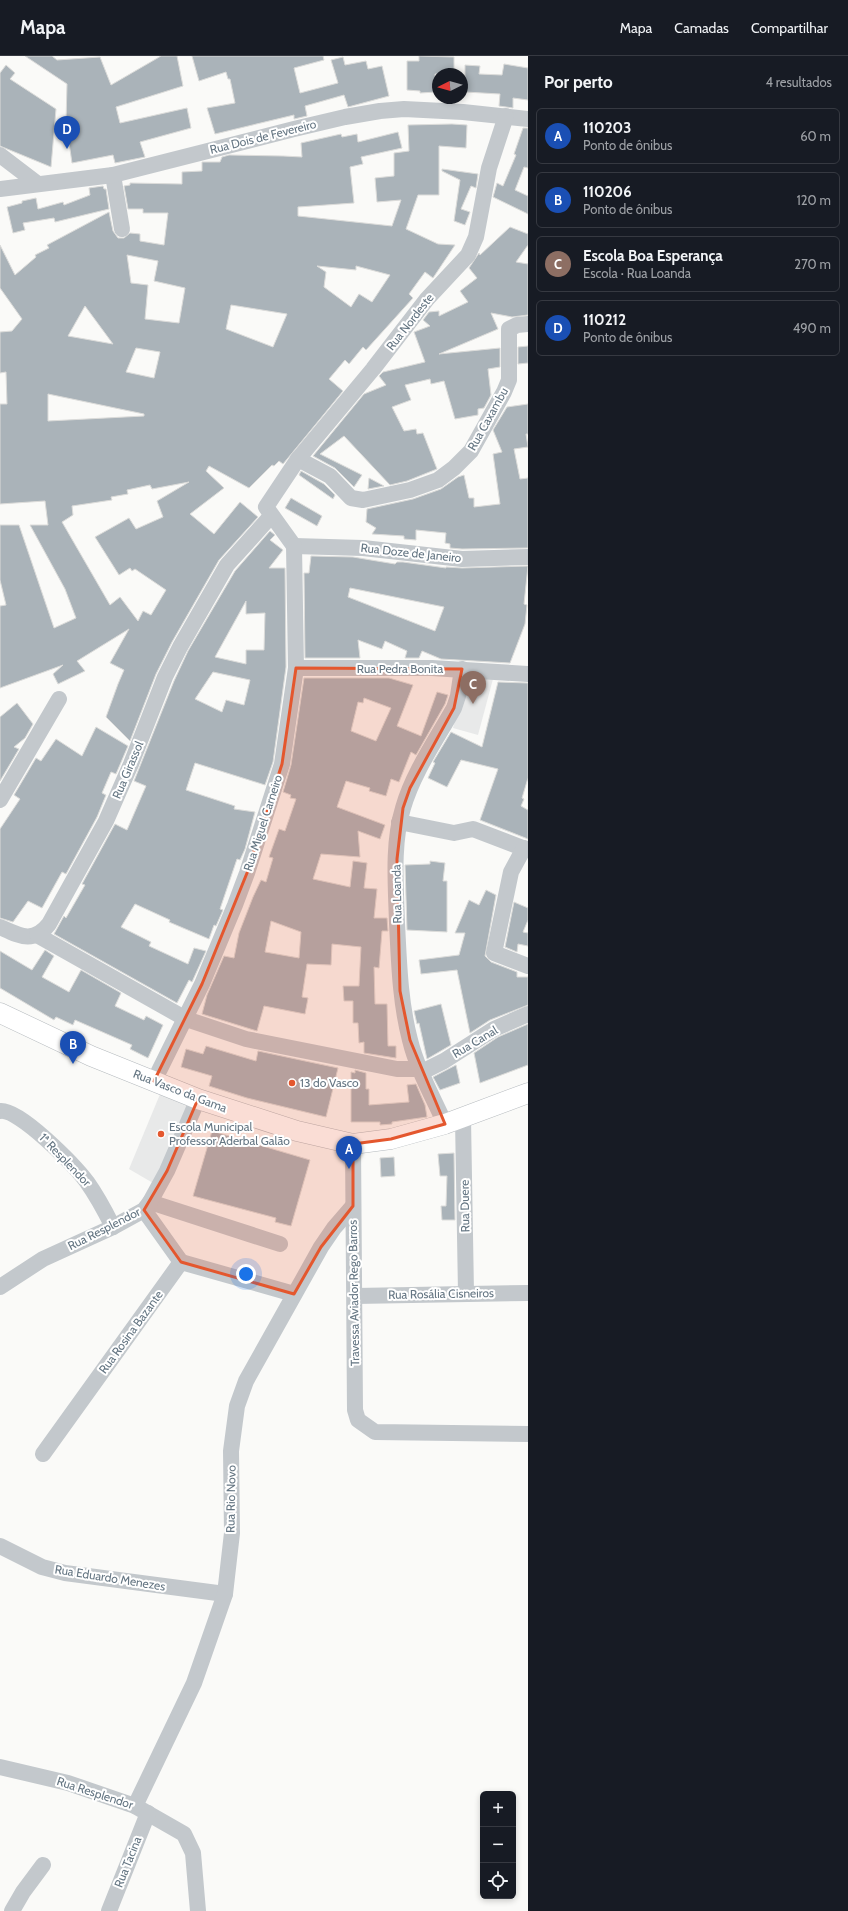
<!DOCTYPE html>
<html lang="pt">
<head>
<meta charset="utf-8">
<style>
	:root { --surface:#171b24; --page:#20242c; --text:#f1f3f6; --muted:#9ea1a6; --line:#363941; --accent:#0f766e }
	body { margin:0; font-family:Cabin,sans-serif; background:var(--page); color:var(--text) }
	.controls { position:absolute; right:12px; bottom:12px; display:grid; overflow:hidden; border-radius:6px; box-shadow:0 2px 6px #0003 }
	.controls button { width:36px; height:36px; display:grid; place-items:center; padding:0; border:0; border-bottom:1px solid var(--line); background:var(--surface); color:var(--text); font:20px sans-serif }
	.compass { position:absolute; left:432px; top:12px; width:36px; height:36px; border-radius:50%; background:var(--surface); box-shadow:0 2px 6px #0003; rotate:265deg }
	.you { position:absolute; left:246px; top:1218px; width:14px; height:14px; margin:-10px; border:3px solid #fff; border-radius:50%; background:#1a73e8; box-shadow:0 0 0 6px #1a73e833 }
	.badge { display:grid; place-items:center; width:26px; height:26px; border-radius:50%; background:var(--accent); color:#fff; font-size:13px; font-weight:700 }
	.pin { position:absolute; translate:-50% -33px; filter:drop-shadow(0 1px 2px #0008) }
	.pin::after { content:''; position:absolute; top:21px; width:14px; height:12px; background:inherit; clip-path:polygon(0 0,100% 0,50% 100%) }
	.list { margin:0; padding:0; list-style:none }
	h2 { display:flex; justify-content:space-between; align-items:center; height:52px; margin:0; padding:0 16px; font-size:17px }
	h2 small { font-size:13px; font-weight:400; color:var(--muted) }
	.list li { display:grid; grid-template-columns:26px 1fr auto; gap:12px; align-items:center; box-sizing:border-box; height:56px; margin:0 8px 8px; padding:0 8px; border:1px solid var(--line); border-radius:6px }
	.list b { display:block; font-size:15px; white-space:nowrap }
	.list p { margin:0; font-size:13px; white-space:nowrap; color:var(--muted) }
	.list em { font-size:13px; font-style:normal; color:var(--muted) }
	.icon { flex:none; width:22px; height:22px; fill:none; stroke:currentColor; stroke-width:2; stroke-linecap:round; stroke-linejoin:round }
	.map { position:relative; flex:none; width:528px; height:1855px; overflow:hidden }
	header { display:flex; align-items:center; gap:24px; box-sizing:border-box; height:56px; padding:0 20px; background:var(--surface); border-bottom:1px solid var(--line) }
	header strong { font-size:19px }
	nav { display:flex; gap:22px; margin-inline-start:auto; font-size:14px }
	main { display:flex }
	aside { flex:1; background:var(--surface) }
	.map>svg:first-child { display:block }
</style>
</head>
<body>
<header>
<strong>Mapa</strong>
<nav><a>Mapa</a><a>Camadas</a><a>Compartilhar</a></nav>
</header>
<main>
<div class="map">
<svg width="528" height="1855" viewBox="0 0 528 1855">
	<rect width="100%" height="100%" fill="#fafaf8"/>
	<!-- built -->
	<g fill="#e8e9e9">
		<polygon points="468,617 493,623 478,679 453,672"/>
		<polygon points="163,1031 193,1045 153,1127 129,1113"/>
	</g>
	<!-- building -->
	<g fill="#aab3b9" stroke="#dcdcda" fill-rule="evenodd">
		<polygon points="25,0 52,0 57,4 100,1 111,29 161,0 177,0 183,30 116,51 120,67 187,52 191,72 140,86 145,101 115,107 113,99 72,107 66,66 67,28"/>
		<polygon points="192,0 323,0 324,4 294,12 300,37 338,27 331,4 343,1 345,9 366,5 368,13 382,10 389,40 348,51 344,39 305,50 307,60 294,63 294,59 215,78 207,52 235,47 230,23 228,23 226,16 199,25"/>
		<polygon points="419,0 454,1 454,18 435,18 436,36 420,37 420,35 407,34 407,5 419,5"/>
		<polygon points="504,8 528,12 528,44 513,42 513,52 499,50 500,38 465,36 465,9 480,10 479,18 502,19"/>
		<polygon points="6,9 15,17 10,23 56,53 51,111 0,90 0,17"/>
		<path d="M452,68L467,69L466,92L439,90V139H418L406,173L438,188L455,189L433,222L425,216L409,238L413,242L366,294L363,291L349,308L345,304L329,323L343,335L283,408L279,405L274,410L272,409L249,432L209,410L206,415L224,432L190,458L214,478L240,446L258,461L219,504L172,586L156,618L130,685L106,661L118,628L124,614L110,607L129,573L77,605L85,615L58,628L53,618L63,609L0,632V550L6,549L0,524V469H19L54,572L76,562L65,533L30,469H48L45,445L0,448V348H7L6,316L0,317V276L12,275L22,263L0,232V189L15,219L36,201L35,199L49,192L47,189L109,156L113,175L118,182H124L130,177L140,178V185L164,189L168,157H143V153H128L124,130L130,129V127L182,128V116L202,115V106H220L222,101L229,99L283,100L302,101L301,87L341,78L342,81L357,78L358,86L398,76L402,92L361,101L363,108L350,111L354,147L298,151V160L392,170L401,144L377,146L375,122L394,120V97L409,95L408,69ZM127,199L158,205L154,225L185,232L179,267L145,263L148,229L131,227ZM317,210L356,214V210L390,219L372,246L359,238L351,251L324,231L326,216ZM231,249L287,258L273,291L226,273ZM85,250L113,288L68,280ZM136,292L160,296L154,322L126,316ZM48,338L144,358V360L48,365ZM189,426L157,445L163,461L136,473L129,462L95,481L119,519L130,512L132,515L135,513L166,534L151,559L143,555L138,565L120,541L110,549L62,466L73,459L72,450L112,444L111,441L128,438L127,434L150,429L152,433Z"/>
		<polygon points="523,72 528,72 528,112 524,111 515,134 528,140 528,158 493,141 497,127 503,130 516,99 514,98"/>
		<polygon points="442,113 478,118 476,132 471,130 461,153 470,156 465,169 454,165 460,124 442,115"/>
		<polygon points="103,130 104,133 106,133 109,153 55,166 54,162 23,167 25,174 13,177 7,151 22,147 22,145 36,142 38,153 63,146 64,149 90,139 89,132"/>
		<polygon points="510,171 528,178 528,189 516,206 528,208 528,259 512,261 491,257 498,273 439,298 500,292 500,311 488,313 491,339 484,352 478,353 478,359 455,363 444,325 431,328 430,323 405,329 411,344 392,351 404,375 416,373 417,378 423,377 437,413 407,425 390,429 344,380 320,398 362,419 354,431 335,412 313,400 364,338 386,329 379,320 383,316 425,306 414,276 430,270 423,264 429,256 439,255 439,260 468,246 460,235 477,222 469,212 479,197 480,199"/>
		<polygon points="528,290 528,307 518,308 518,291"/>
		<polygon points="528,348 528,378 526,378 528,391 514,393 520,423 528,422 528,492 462,493 450,492 450,488 445,487 446,477 416,474 416,484 404,483 404,480 372,478 376,472 366,466 367,453 413,443 441,433 458,421 464,419 469,442 474,442 474,451 500,448 493,398 502,396 493,374 507,351"/>
		<polygon points="301,415 324,428 335,439 333,443 299,419"/>
		<polygon points="369,422 384,430 368,433"/>
		<polygon points="291,442 322,460 317,470 285,452"/>
		<path d="M270,475L275,479L270,484L283,494L269,512H285L286,611L273,706L265,729L195,707L186,734L235,750L234,753L255,756L245,793L240,804L237,803L220,853L223,854L216,870L214,869L209,883L169,866L170,864L135,848L121,871L151,886L149,890L188,908L194,892L206,895L192,926L189,924L177,947L54,878L64,860L66,862L85,829L82,828L115,768L127,774L146,730L134,725L174,625L188,595L235,515ZM246,545V558L265,557L264,594H246V608L215,601ZM213,616L250,624L244,649L226,644L222,656L195,643Z"/>
		<path d="M311,500L353,501L395,508L397,506H403L446,512V511L462,512L528,510L524,548L527,549L525,568L510,607L441,603L422,595L419,602H405L407,595L385,585L382,593L358,584L360,602H305L304,517H309ZM350,532L444,551L435,575L348,541Z"/>
		<path d="M304,622H389L413,629L397,670L421,680L437,636L448,639L445,648L416,699L411,696L399,726L391,723L386,740L369,735L370,732L346,725L337,751L385,769L380,783L358,775L360,801L321,798L313,823L350,831L353,805L367,807L364,832L377,833L374,862H387L388,875H382L379,912L374,911L375,948H387L388,990H396V1002L364,997V986L359,987L358,967H353V945H344L343,930H359L361,891L332,888L331,909L307,908L302,941L308,942L305,958L264,950L257,975L202,958L207,939L224,900L234,902L239,877L253,841L261,824L266,826L273,802L269,801L279,773L285,775L296,743L290,742L291,739L283,736L291,709ZM364,642L391,652L376,685L351,675L358,646L363,647ZM271,865L301,876L299,902L265,896Z"/>
		<polygon points="498,626 528,627 528,722 522,742 524,743 521,750 528,754 528,783 480,764 498,713 461,704 447,731 428,722 435,707 433,706 451,676 482,691"/>
		<polygon points="17,647 33,668 25,682 14,691 19,693 0,725 0,661"/>
		<polygon points="96,671 128,690 116,718 111,716 102,737 106,739 97,761 66,818 62,816 42,852 28,845 13,866 0,862 0,773 20,743 14,739 36,702 41,705 56,683 82,700"/>
		<polygon points="430,805 445,807 443,825 447,825 447,876 407,874 405,809 430,808"/>
		<polygon points="486,834 496,839 485,900 491,906 517,916 517,921 528,921 528,949 490,964 470,977 457,914 421,918 419,904 459,899 465,877 455,877 469,844 479,849"/>
		<polygon points="514,846 528,852 528,864 523,876 528,877 528,890 518,888 517,896 505,891"/>
		<polygon points="45,894 54,900 42,921 69,936 81,914 121,937 115,950 144,964 146,960 163,969 148,1002 130,993 132,989 75,964 73,969 56,961 54,964 0,932 0,895 32,914"/>
		<polygon points="441,948 451,989 427,1003 419,967 417,968 414,955"/>
		<polygon points="528,968 528,1009 480,1027 474,997 498,981"/>
		<polygon points="206,990 256,1005 258,995 338,1012 326,1061 247,1042 209,1030 212,1020 181,1011 186,993 203,998"/>
		<polygon points="456,1009 460,1027 440,1034 433,1021"/>
		<polygon points="355,1014 366,1017 366,1033 369,1033 369,1049 409,1046 407,1029 416,1028 425,1049 427,1061 392,1066 392,1068 380,1069 380,1066 351,1066 351,1016 355,1017"/>
		<polygon points="212,1075 310,1104 291,1170 275,1166 276,1162 193,1140"/>
		<polygon points="454,1097 455,1164 442,1164 441,1150 446,1150 447,1120 440,1120 438,1098"/>
		<polygon points="394,1101 395,1120 381,1121 380,1102"/>
	</g>
	<g fill="none" stroke-linecap="round" stroke-linejoin="round">
		<defs>
			<polyline id="major" points="0,957 91,1000 198,1043 297,1075 353,1088 391,1083 445,1068 528,1037"/>
		</defs>
		<!-- major casing -->
		<use href="#major" stroke="#b5babe" stroke-width="21"/>
		<!-- minor -->
		<g stroke="#c3c8cc" stroke-width="16">
			<polyline points="0,99 38,128"/>
			<polyline points="113,119 122,173"/>
			<polyline points="0,133 113,119 294,73 345,61 380,55 404,53 463,56 528,63"/>
			<polyline points="298,403 330,420 351,442 363,444 410,434 438,424 454,412 471,395 504,336 509,324 509,273 517,269 528,268"/>
			<polyline points="294,490 266,451 298,403 373,313 427,243 468,199 476,181 489,112 506,60"/>
			<polyline points="294,490 363,492 462,503 528,501"/>
			<polyline points="296,612 432,612 528,618"/>
			<polyline points="0,744 59,643"/>
			<polyline points="399,766 454,777 473,773 528,794"/>
			<polyline points="524,792 511,816 494,897 528,910"/>
			<path d="M0,871C20,880 33,888 49,868L106,765L131,708L165,621L180,591L227,509L271,460"/>
			<polyline points="37,879 186,963 246,983 397,1013 420,1013"/>
			<polyline points="422,1016 444,1005 494,973 528,958"/>
			<polyline points="154,1025 202,928 235,849 247,817 282,708 296,612 294,490"/>
			<path d="M0,1055C19,1052 75,1110 87,1126C97,1140 105,1155 113,1171"/>
			<polyline points="463,1063 466,1237"/>
			<path d="M445,1068C433,1041 417,1013 410,984C400,946 399,906 397,867C396,830 392,788 403,752C413,717 436,684 454,652L458,640L462,613"/>
			<polyline points="353,1088 355,1354 358,1364 375,1376 528,1378"/>
			<polyline points="150,1146 280,1188"/>
			<polyline points="144,1154 181,1206"/>
			<polyline points="181,1206 294,1238"/>
			<polyline points="0,1231 43,1203 113,1171 144,1154 150,1146 167,1115 198,1043"/>
			<polyline points="355,1240 528,1237"/>
			<polyline points="43,1398 181,1206"/>
			<polyline points="0,1490 42,1511 65,1517 225,1538"/>
			<polyline points="0,1711 68,1727 135,1750 184,1778 193,1797 198,1855"/>
			<polyline points="135,1750 194,1627 225,1538 232,1477 231,1395 237,1350 246,1325 321,1191 334,1172 353,1150"/>
			<polyline points="12,1855 23,1836 43,1809"/>
			<polyline points="109,1855 148,1757"/>
		</g>
		<!-- major -->
		<use href="#major" stroke="#fff" stroke-width="20"/>
	</g>
	<!-- marked area -->
	<path fill="#e4572e" fill-opacity="0.2" stroke="#e4572e" stroke-width="3" stroke-linejoin="round" d="M296,612L462,613L454,652L410,732L403,752L397,803L400,935L410,984L445,1068L391,1083L353,1088V1150L321,1191L294,1238L181,1206L144,1154L167,1115L198,1043L154,1025L202,928L247,817L282,708Z"/>
	<!-- markers -->
	<g fill="#e4572e" stroke="#fff" stroke-width="1.5">
		<circle cx="292" cy="1027" r="4"/>
		<circle cx="161" cy="1078" r="4"/>
	</g>
	<g text-anchor="middle" stroke-width="4" stroke-linejoin="round" paint-order="stroke">
		<!-- street labels -->
		<g font-size="12" fill="#657683" stroke="#fff">
			<text transform="translate(263 81) rotate(-14)" y="4">Rua Dois de Fevereiro</text>
			<text transform="translate(410 266) rotate(-52)" y="4">Rua Nordeste</text>
			<text transform="translate(488 363) rotate(-61)" y="4">Rua Caxambu</text>
			<text transform="translate(411 497) rotate(6)" y="4">Rua Doze de Janeiro</text>
			<text x="400" y="617">Rua Pedra Bonita</text>
			<text transform="translate(128 714) rotate(-67)" y="4">Rua Girassol</text>
			<text transform="translate(263 767) rotate(-72)" y="4">Rua Miguel Carneiro</text>
			<text transform="translate(397 838) rotate(-91)" y="4">Rua Loanda</text>
			<text transform="translate(475 986) rotate(-31)" y="4">Rua Canal</text>
			<text transform="translate(180 1035) rotate(21)" y="4">Rua Vasco da Gama</text>
			<text transform="translate(65 1104) rotate(46)" y="4">1ª Resplendor</text>
			<text transform="translate(465 1150) rotate(-91)" y="4">Rua Duere</text>
			<text transform="translate(104 1173) rotate(-27)" y="4">Rua Resplendor</text>
			<text transform="translate(354 1237) rotate(-91)" y="4">Travessa Aviador Rego Barros</text>
			<text transform="translate(441 1238) rotate(-1)" y="4">Rua Rosália Cisneiros</text>
			<text transform="translate(131 1276) rotate(-54)" y="4">Rua Rosina Bazante</text>
			<text transform="translate(231 1443) rotate(-89)" y="4">Rua Rio Novo</text>
			<text transform="translate(110 1522) rotate(9)" y="4">Rua Eduardo Menezes</text>
			<text transform="translate(95 1737) rotate(18)" y="4">Rua Resplendor</text>
			<text transform="translate(128 1806) rotate(-68)" y="4">Rua Tacina</text>
		</g>
		<!-- poi labels -->
		<g font-size="12" fill="#657683" stroke="#fff" text-anchor="start">
			<text x="300" y="1031">13 do Vasco</text>
			<text x="169" y="1075">Escola Municipal<tspan x="169" dy="14">Professor Aderbal Galão</tspan></text>
		</g>
	</g>
</svg>
<div class="controls">
<button>+</button>
<button>−</button>
<button><svg class="icon" aria-label="locate" viewBox="0 0 24 24"><circle cx="12" cy="12" r="6"/><path d="M12 2v4M12 18v4M2 12h4M18 12h4"/></svg></button>
</div>
<svg class="compass" viewBox="-18 -18 36 36"><path d="M0-13l5 13h-10z" fill="#e53935"/><path d="M0 13l5-13h-10z" fill="#9ea1a6"/></svg>
<div class="you"></div>
<div class="pin badge" style="left:349px;top:1113px;background:#1a4fb4">A</div>
<div class="pin badge" style="left:73px;top:1008px;background:#1a4fb4">B</div>
<div class="pin badge" style="left:473px;top:648px;background:#8d6e63">C</div>
<div class="pin badge" style="left:67px;top:93px;background:#1a4fb4">D</div>
</div>
<aside>
<h2>Por perto<small>4 resultados</small></h2>
<ul class="list">
<li><span class="badge" style="background:#1a4fb4">A</span><div><b>110203</b><p>Ponto de ônibus</p></div><em>60 m</em></li>
<li><span class="badge" style="background:#1a4fb4">B</span><div><b>110206</b><p>Ponto de ônibus</p></div><em>120 m</em></li>
<li><span class="badge" style="background:#8d6e63">C</span><div><b>Escola Boa Esperança</b><p>Escola · Rua Loanda</p></div><em>270 m</em></li>
<li><span class="badge" style="background:#1a4fb4">D</span><div><b>110212</b><p>Ponto de ônibus</p></div><em>490 m</em></li>
</ul>
</aside>
</main>
</body>
</html>
